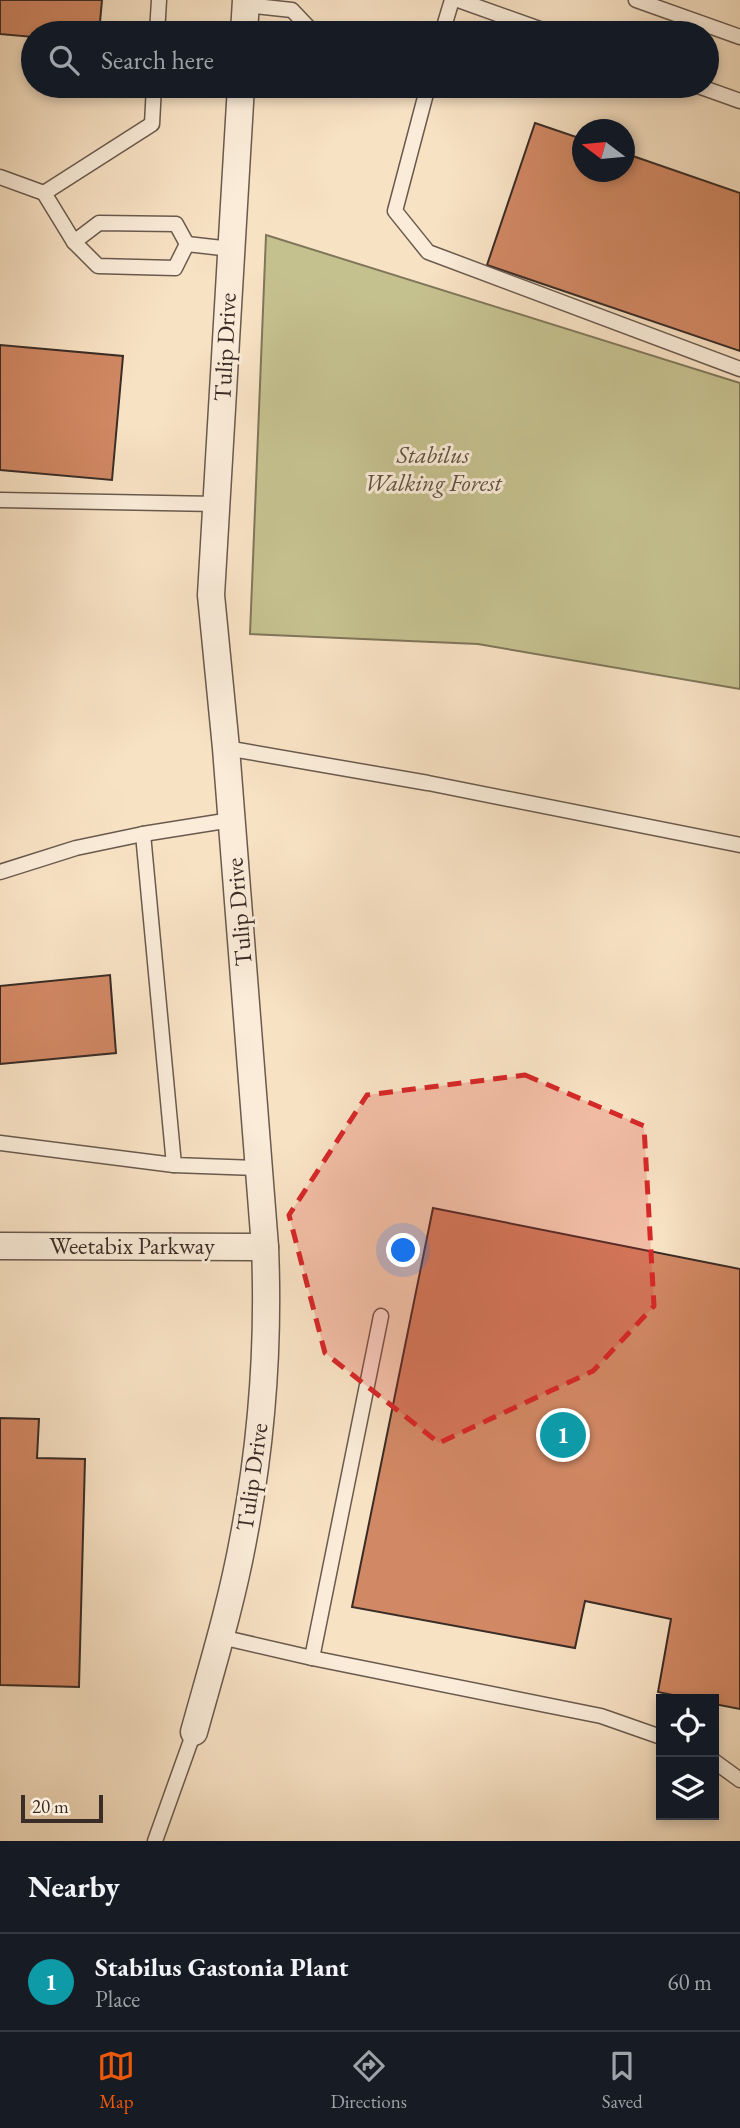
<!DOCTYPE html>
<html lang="en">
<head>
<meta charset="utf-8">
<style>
	:root { --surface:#171b24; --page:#242831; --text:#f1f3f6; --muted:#9ea1a6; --line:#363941; --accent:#ea580c }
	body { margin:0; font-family:"EB Garamond",serif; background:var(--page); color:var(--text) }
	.controls { position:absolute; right:21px; bottom:21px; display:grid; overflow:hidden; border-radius:0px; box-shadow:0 4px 10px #0003 }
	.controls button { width:63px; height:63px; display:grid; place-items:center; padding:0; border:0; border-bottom:2px solid var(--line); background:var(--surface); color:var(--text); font:35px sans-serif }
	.compass { position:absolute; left:572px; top:119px; width:63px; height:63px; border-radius:50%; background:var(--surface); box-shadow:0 4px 10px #0003; rotate:286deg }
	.scale { position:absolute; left:21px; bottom:18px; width:82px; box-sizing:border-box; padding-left:7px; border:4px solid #3a2c26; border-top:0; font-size:19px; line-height:24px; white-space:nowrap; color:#3a2c26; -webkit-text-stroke:5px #faecd9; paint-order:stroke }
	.you { position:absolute; left:404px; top:1251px; width:24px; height:24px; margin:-18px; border:5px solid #fff; border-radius:50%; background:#1a73e8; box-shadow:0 0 0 10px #1a73e833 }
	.badge { display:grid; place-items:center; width:46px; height:46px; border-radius:50%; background:var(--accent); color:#fff; font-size:23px; font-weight:700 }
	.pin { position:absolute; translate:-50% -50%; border:4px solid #fff; box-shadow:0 2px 7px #0006 }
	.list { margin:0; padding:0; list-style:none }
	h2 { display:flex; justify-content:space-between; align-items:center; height:91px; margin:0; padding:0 28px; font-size:30px }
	h2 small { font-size:23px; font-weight:400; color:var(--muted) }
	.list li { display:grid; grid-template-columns:46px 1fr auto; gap:21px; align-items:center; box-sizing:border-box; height:98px; padding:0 28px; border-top:2px solid var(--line) }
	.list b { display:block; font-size:26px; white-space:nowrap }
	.list p { margin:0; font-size:23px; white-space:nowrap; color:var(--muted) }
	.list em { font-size:23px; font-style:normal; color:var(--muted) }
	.icon { flex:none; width:38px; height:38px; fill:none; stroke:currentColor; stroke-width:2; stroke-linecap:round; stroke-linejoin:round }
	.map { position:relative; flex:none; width:740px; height:1841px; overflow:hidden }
	.search { position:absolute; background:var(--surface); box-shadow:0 4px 10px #0003; left:21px; right:21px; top:21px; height:77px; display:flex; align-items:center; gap:18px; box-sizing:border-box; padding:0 24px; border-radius:38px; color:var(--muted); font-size:26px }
	.sheet { height:189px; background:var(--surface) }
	nav { display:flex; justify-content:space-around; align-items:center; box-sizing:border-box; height:98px; border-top:2px solid var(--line); background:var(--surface); font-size:19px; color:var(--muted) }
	nav a { display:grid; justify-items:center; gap:4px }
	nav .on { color:var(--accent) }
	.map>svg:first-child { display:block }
</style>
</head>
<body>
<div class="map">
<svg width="740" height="1841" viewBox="0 0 740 1841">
	<rect width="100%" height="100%" fill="#f8e2c4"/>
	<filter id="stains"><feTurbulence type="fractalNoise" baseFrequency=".00286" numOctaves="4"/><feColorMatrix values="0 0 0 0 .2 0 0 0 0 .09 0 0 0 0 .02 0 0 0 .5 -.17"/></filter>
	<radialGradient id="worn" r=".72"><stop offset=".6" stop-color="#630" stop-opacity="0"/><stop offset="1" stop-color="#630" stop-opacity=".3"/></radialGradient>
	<!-- green -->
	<polygon fill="#c5c18f" stroke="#80765a" stroke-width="2" points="266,235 740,383 740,689 478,644 250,634"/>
	<!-- building -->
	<g fill="#d18864" stroke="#3a2c26" stroke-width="2">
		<polygon points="0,0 102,0 99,33 33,33 33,37 0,34"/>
		<polygon points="535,123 582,139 582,172 624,172 624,153 740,193 740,351 487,265"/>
		<polygon points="0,345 123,356 112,480 0,470"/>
		<polygon points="110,975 116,1053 0,1064 0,986"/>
		<polygon points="433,1208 740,1269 740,1709 714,1704 714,1699 692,1699 658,1692 671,1619 585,1601 575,1648 352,1607"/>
		<polygon points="0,1418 39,1419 37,1458 85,1459 79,1687 0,1685"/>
	</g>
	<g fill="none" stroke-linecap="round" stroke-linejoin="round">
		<defs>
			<g id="service">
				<polyline points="458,0 551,33"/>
				<polyline points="636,0 740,37"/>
				<polyline points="246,5 292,10 309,28 325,33"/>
				<polyline points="157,33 159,0"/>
				<polyline points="442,33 452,0"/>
				<polyline points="428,86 395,211 428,252 740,369"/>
				<polyline points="698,86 740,101"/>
				<polyline points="0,177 44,193 74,242 98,266 175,268 187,244"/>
				<polyline points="44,193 152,124 154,86"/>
				<polyline points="74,242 99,223 176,224 187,244"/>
				<polyline points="187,244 231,249"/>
				<polyline points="0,500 216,504"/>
				<polyline points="226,748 428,783 740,845"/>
				<polyline points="231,820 143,834 174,1165 259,1168"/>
				<polyline points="0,872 76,848 143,834"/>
				<polyline points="0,1143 174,1165"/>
				<polyline points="221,1637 312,1658 601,1716 661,1737"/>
				<polyline points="312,1658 381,1316"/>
				<polyline points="714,1761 740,1780"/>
				<polyline points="155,1841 194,1732"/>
			</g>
			<g id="minor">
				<polyline points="244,33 246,0"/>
				<polyline points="0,1246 265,1247"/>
				<path d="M194,1732C212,1667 232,1602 244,1535C262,1440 269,1344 265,1247L226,748L211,595L241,86"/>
			</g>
		</defs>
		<!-- service casing -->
		<use href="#service" stroke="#6a5a4e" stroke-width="17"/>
		<!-- minor casing -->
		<use href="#minor" stroke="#6a5a4e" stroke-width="29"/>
		<!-- service -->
		<use href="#service" stroke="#faecd9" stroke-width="14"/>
		<!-- minor -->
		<use href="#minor" stroke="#faecd9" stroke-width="26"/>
	</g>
	<!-- marked area -->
	<path fill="#d62828" fill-opacity="0.2" stroke="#d62828" stroke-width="5" stroke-dasharray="14 9" stroke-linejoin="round" d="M525,1075L644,1126L654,1306L593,1371L439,1443L325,1353L289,1215L367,1095Z"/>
	<g text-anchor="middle" stroke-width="6" stroke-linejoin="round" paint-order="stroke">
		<!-- street labels -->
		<g font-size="24" fill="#3a2c26" stroke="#faecd9">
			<text transform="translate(225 347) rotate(-87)" y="8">Tulip Drive</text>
			<text transform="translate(239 912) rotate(-95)" y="8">Tulip Drive</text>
			<text x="132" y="1254">Weetabix Parkway</text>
			<text transform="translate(252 1477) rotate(-82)" y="8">Tulip Drive</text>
		</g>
		<!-- park labels -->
		<g font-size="24" font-style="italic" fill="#5d5140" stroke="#faecd9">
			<text x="433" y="463">Stabilus<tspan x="433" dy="28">Walking Forest</tspan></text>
		</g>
	</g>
	<rect width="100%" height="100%" filter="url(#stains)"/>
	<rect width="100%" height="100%" fill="url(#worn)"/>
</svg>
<div class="controls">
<button><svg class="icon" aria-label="locate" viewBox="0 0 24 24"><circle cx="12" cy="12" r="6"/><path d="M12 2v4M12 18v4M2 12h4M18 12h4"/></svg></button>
<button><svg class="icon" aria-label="layers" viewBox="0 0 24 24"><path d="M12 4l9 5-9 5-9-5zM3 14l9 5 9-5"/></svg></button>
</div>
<svg class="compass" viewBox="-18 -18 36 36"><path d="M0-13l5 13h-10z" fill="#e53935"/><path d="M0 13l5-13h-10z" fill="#9ea1a6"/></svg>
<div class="scale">20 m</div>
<div class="you"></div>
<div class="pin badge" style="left:563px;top:1435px;background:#0f9aa8">1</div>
<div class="search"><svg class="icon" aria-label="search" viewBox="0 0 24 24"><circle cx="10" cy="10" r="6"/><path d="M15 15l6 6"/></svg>Search here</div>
</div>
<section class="sheet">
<h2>Nearby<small></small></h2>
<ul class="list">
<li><span class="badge" style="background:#0f9aa8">1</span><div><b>Stabilus Gastonia Plant</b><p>Place</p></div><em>60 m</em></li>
</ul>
</section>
<nav>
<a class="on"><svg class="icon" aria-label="map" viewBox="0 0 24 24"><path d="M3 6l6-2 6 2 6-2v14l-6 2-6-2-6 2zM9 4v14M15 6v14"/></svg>Map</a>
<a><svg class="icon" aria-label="directions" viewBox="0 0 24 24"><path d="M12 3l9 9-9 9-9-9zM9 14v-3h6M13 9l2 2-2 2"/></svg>Directions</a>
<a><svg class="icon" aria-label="saved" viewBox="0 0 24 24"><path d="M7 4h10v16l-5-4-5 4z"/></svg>Saved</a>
</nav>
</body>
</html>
